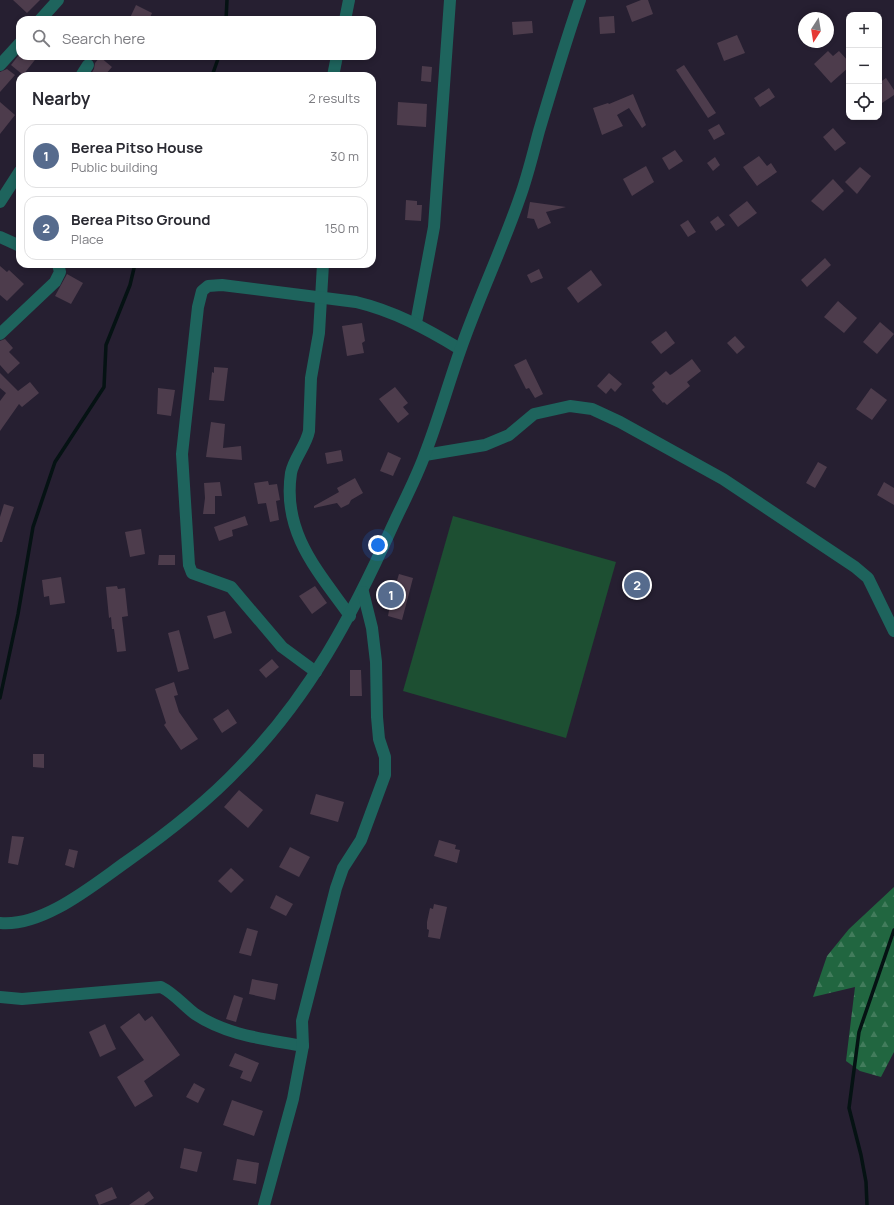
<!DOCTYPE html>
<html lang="en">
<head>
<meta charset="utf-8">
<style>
	:root { --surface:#fff; --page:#f7f7f7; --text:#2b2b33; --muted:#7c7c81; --line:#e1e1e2; --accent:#566b8d }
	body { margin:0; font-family:Manrope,sans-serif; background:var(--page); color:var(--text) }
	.controls { position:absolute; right:12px; top:12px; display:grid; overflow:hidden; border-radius:8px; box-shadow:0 2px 6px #0003 }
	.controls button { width:36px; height:36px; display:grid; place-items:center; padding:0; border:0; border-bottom:1px solid var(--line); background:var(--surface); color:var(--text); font:20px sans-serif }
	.compass { position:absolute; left:798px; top:12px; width:36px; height:36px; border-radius:50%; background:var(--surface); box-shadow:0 2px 6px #0003; rotate:192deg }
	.you { position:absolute; left:378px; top:545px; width:14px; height:14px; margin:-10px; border:3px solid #fff; border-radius:50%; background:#1a73e8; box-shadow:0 0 0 6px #1a73e833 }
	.badge { display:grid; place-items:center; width:26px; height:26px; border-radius:50%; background:var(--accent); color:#fff; font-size:13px; font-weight:700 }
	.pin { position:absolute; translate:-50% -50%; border:2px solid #fff; box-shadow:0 1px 4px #0006 }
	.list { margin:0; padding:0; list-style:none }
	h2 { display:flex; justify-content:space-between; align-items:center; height:52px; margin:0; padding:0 16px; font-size:17px }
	h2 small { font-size:13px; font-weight:400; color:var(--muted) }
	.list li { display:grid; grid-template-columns:26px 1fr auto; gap:12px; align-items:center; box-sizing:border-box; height:64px; margin:0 8px 8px; padding:0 8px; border:1px solid var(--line); border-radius:12px }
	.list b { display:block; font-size:15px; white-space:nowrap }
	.list p { margin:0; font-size:13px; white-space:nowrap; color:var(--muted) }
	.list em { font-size:13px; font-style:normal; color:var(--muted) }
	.icon { flex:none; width:22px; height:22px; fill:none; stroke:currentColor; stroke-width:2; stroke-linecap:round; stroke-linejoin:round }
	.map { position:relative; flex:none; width:894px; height:1205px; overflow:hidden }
	.search { position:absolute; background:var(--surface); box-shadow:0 2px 6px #0003; left:16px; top:16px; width:360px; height:44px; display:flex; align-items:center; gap:10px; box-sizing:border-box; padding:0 14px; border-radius:12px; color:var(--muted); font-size:15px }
	.panel { position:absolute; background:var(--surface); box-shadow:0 2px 6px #0003; left:16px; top:72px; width:360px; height:196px; border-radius:12px }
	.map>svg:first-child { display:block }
</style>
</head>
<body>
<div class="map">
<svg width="894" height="1205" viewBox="0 0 894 1205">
	<defs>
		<pattern id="forest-firs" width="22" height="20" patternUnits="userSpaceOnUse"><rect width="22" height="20" fill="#216640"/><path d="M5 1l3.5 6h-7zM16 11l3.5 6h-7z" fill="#427c5c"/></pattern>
	</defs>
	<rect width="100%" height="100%" fill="#261f31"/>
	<!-- forest -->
	<polygon fill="url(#forest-firs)" points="894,887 894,1052 881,1077 860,1071 846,1061 855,987 813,997 827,956 849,929"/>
	<!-- green -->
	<polygon fill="#1d4f32" points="453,516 616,562 566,738 403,691"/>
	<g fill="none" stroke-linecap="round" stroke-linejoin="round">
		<!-- stream -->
		<g stroke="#051213" stroke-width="3.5">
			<polyline points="226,20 227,0"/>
			<polyline points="212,76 219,56"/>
			<polyline points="0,698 18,614 33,527 55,462 104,387 106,345 130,285 135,264"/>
			<polyline points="867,1205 866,1182 861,1155 849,1108 859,1032 894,930"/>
		</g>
	</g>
	<!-- building -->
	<g fill="#4d3c4c">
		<polygon points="13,0 40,0 27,13"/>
		<polygon points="641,0 648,0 653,14 632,22 626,6"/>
		<polygon points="136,5 152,13 149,20 129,20"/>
		<polygon points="614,16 615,33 600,34 599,17"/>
		<polygon points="532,21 533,33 513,35 512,22"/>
		<polygon points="737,35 745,53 724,61 717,43"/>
		<polygon points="828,51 833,56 839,51 849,62 849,67 831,83 814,64"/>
		<polygon points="18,56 38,56 23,75 11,65"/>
		<polygon points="100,57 112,67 104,76 90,76 94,69 95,63"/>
		<polygon points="684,65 716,113 708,118 676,70"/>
		<polygon points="422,66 432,67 431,82 421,81"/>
		<polygon points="7,69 15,75 0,92 0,72"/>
		<polygon points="886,78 894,90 894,95 879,105 879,83"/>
		<polygon points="769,88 775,97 760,107 754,98"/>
		<polygon points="633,94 646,125 642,128 629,108 617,115 623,126 602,135 593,108 608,103 609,104"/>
		<polygon points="0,102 15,115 0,134"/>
		<polygon points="398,102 427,104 426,127 397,125"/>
		<polygon points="719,124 725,134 714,140 708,130"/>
		<polygon points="833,128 846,143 835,151 823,137"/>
		<polygon points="675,150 683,161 669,170 662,158"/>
		<polygon points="759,156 767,166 771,163 777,172 757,186 743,167"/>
		<polygon points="715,157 720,165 713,171 707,163"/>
		<polygon points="646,166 654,182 632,196 623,179"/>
		<polygon points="860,167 871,176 857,194 845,182"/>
		<polygon points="833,179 844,191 823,211 811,201"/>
		<polygon points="406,200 417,201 417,205 422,205 421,221 405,220"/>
		<polygon points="747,201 757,213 738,227 729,215"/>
		<polygon points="530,202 566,207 546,212 551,223 538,229 534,219 527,218"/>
		<polygon points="718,216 725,225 716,231 710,222"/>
		<polygon points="688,220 696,232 688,237 680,225"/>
		<polygon points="825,258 831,265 807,287 801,280"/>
		<polygon points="0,266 7,272 9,270 24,284 7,301 0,295"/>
		<polygon points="539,269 543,278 531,283 527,275"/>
		<polygon points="591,270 602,285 578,303 567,288"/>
		<polygon points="67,274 83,283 71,304 55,296"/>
		<polygon points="838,301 857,318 844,333 824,317"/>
		<polygon points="880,322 894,334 877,354 863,342"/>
		<polygon points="362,323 365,341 362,343 364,353 347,356 342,326"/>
		<polygon points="666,331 675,343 661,354 651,342"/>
		<polygon points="735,336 745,347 737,354 727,343"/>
		<polygon points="5,339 13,348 9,352 20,363 8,374 0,365 0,341"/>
		<polygon points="526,359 543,394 535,398 529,388 526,389 514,365"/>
		<polygon points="692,359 701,371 687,382 690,386 667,405 664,402 663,403 652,390 655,387 652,383 666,371 670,375 672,374"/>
		<polygon points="214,367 228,368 224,401 209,400 212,372 214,373"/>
		<polygon points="0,373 18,391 30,382 39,393 22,407 19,404 0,431 0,401 6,393 0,388"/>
		<polygon points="609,373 622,384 615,392 611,388 606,394 597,386"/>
		<polygon points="395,387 408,403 403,407 409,414 398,423 379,399"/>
		<polygon points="158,388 175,390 171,416 157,414"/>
		<polygon points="871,388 887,400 872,420 856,409"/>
		<polygon points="211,422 225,424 223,448 241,446 242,460 206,457"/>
		<polygon points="341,450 343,461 327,464 325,453"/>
		<polygon points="388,452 401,458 393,476 380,471"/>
		<polygon points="818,462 827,467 815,488 806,483"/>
		<polygon points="355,478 363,493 351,500 349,504 341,508 337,503 314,508 314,506 339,492 337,488"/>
		<polygon points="268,481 269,485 277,484 280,500 276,501 279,520 270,522 266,503 258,504 254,483"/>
		<polygon points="220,482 222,496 215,496 215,514 203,514 205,498 204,483"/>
		<polygon points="884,482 894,488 894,505 877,495"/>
		<polygon points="4,504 14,507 2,542 0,542 0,517"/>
		<polygon points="245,516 248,525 232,530 233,536 219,541 214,527"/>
		<polygon points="141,529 145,554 130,557 125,532"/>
		<polygon points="159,555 175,555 175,565 158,565"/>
		<polygon points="399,574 413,578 402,620 388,616 390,605 377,601 381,586 394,590"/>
		<polygon points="61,577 65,603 50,605 49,596 44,597 42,580"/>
		<polygon points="117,586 118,589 125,588 128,616 122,617 126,651 117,652 114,629 112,629 111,617 109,618 106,587"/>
		<polygon points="315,586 327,603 312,614 299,596"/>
		<polygon points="225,611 232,633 214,639 207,616"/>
		<polygon points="179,630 189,669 178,672 168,633"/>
		<polygon points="272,659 279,667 266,678 259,670"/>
		<polygon points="350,670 361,670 362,696 350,696"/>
		<polygon points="174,682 178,695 174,696 179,712 198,739 181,750 164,725 166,723 155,689"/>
		<polygon points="228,709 237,723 222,733 213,719"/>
		<polygon points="33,754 44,754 44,768 33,767"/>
		<polygon points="239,790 263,810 248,828 224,807"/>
		<polygon points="316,794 344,802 338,822 310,814"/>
		<polygon points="12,836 24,837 18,865 8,863"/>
		<polygon points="439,840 456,845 455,849 460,850 457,863 434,856"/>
		<polygon points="290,847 310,857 299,877 279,867"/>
		<polygon points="69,849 78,851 74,868 65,865"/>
		<polygon points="231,868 244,880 231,893 218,881"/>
		<polygon points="276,895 293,904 286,916 270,908"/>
		<polygon points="434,904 447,907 440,939 428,937 429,930 427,929 427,922 430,908 433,909"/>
		<polygon points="247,928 258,931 251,956 239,953"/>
		<polygon points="252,979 278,984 275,1000 249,994"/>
		<polygon points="234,995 243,998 236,1022 226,1019"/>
		<polygon points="139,1013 145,1021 152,1016 180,1055 144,1081 153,1096 135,1107 117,1077 144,1060 120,1027"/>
		<polygon points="105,1024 116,1049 100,1057 89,1032"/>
		<polygon points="235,1053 259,1063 251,1082 240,1078 243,1071 229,1066"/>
		<polygon points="194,1083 205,1089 198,1103 186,1097"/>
		<polygon points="232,1100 263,1111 254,1136 223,1125"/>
		<polygon points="184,1148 202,1152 197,1172 180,1168"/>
		<polygon points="237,1159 259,1163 256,1184 233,1180"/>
		<polygon points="112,1187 117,1198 99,1205 95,1195"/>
		<polygon points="149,1191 154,1198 144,1205 129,1205"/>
	</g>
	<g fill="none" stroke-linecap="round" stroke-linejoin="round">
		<!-- minor -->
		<g stroke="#1e645d" stroke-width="12">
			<polyline points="40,20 58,0"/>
			<polyline points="345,20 349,0"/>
			<polyline points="0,65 20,43"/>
			<polyline points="81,76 88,65"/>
			<polyline points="333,76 337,56"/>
			<polyline points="0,202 20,171"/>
			<polyline points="0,237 20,246"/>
			<path d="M323,264L319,333L311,378L309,431C306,446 294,458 291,473C282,533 318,571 350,616"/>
			<polyline points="416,323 434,227 450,0"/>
			<polyline points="0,334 55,282 60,272 58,264"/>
			<polyline points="425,455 485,445 509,435 534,414 570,406 592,409 620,422 723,479 855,567 868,578 894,631"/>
			<path d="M316,672L282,647L231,587L192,573L189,565L182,454L198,307L202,291L208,286L222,285L356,302C394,311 427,329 460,349"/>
			<path d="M0,923C43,927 92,886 126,862C166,834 206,803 240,767C309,697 352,616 392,527C403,503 416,479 425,454C438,421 448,385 460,351C478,299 502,249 520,197C528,175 533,153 539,131C552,87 565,43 580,0"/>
			<path d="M0,997L22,999L161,987C175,994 183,1005 195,1014C228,1036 266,1039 303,1046"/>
			<polyline points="264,1205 293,1099 303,1046 302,1021 336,888 343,868 361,840 385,775 385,757 379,739 377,717 376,662 372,628 363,592"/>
		</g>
	</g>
</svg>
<div class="controls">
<button>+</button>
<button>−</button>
<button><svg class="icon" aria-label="locate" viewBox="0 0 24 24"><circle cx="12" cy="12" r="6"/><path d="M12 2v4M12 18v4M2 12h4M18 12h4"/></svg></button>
</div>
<svg class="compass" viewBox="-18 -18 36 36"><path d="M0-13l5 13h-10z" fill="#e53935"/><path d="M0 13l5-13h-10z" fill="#7c7c81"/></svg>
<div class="you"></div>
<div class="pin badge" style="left:391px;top:595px">1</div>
<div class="pin badge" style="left:637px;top:585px">2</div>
<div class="search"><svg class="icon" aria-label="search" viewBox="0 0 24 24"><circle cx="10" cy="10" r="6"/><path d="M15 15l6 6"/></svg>Search here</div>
<section class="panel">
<h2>Nearby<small>2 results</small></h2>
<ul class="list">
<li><span class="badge">1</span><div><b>Berea Pitso House</b><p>Public building</p></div><em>30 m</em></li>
<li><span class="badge">2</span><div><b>Berea Pitso Ground</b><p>Place</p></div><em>150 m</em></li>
</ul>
</section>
</div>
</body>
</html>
